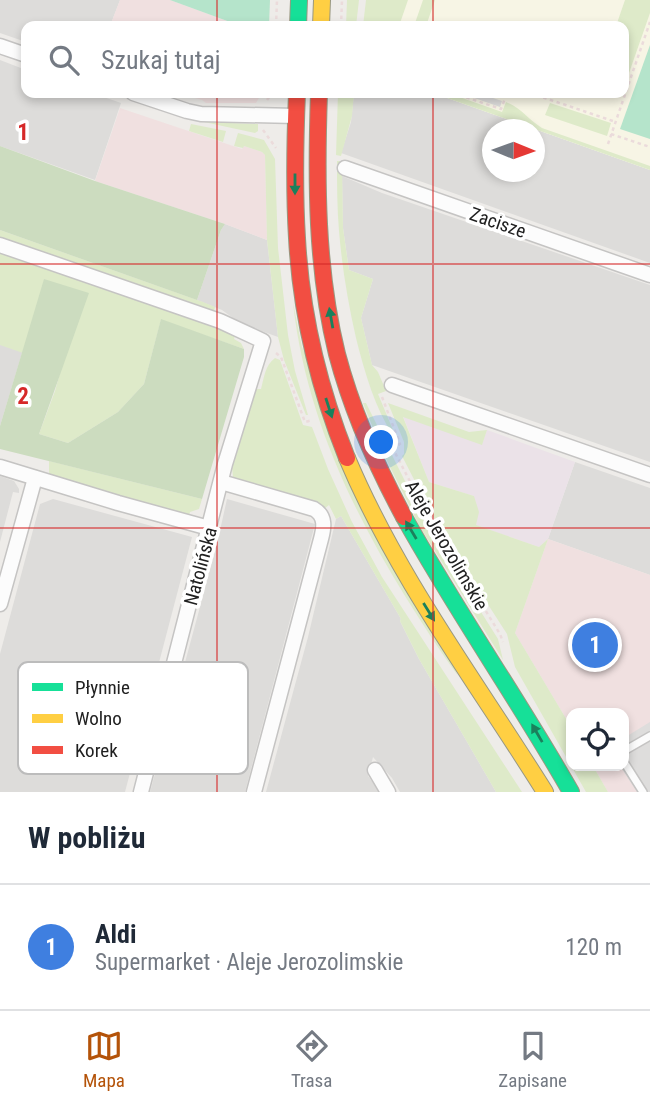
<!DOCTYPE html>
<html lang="pl">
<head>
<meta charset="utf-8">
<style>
	:root { --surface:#fff; --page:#f6f6f7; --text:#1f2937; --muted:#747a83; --line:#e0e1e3; --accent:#b45309 }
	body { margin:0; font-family:"Roboto Condensed",sans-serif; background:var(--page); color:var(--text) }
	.controls { position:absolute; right:21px; bottom:21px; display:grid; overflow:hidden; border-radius:14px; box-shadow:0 4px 10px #0003 }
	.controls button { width:63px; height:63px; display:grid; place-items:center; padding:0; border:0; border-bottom:2px solid var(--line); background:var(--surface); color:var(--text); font:35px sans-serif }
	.compass { position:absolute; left:482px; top:119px; width:63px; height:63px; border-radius:50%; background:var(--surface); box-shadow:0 4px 10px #0003; rotate:91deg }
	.you { position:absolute; left:382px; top:443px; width:24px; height:24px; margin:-18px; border:5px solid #fff; border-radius:50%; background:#1a73e8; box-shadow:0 0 0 10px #1a73e833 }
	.badge { display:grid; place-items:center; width:46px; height:46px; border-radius:50%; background:var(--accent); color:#fff; font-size:23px; font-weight:700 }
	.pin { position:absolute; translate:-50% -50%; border:4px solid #fff; box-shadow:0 2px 7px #0006 }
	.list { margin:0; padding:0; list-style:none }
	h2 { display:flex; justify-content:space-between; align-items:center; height:91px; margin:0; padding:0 28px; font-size:30px }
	h2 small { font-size:23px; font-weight:400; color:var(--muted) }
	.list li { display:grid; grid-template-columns:46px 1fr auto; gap:21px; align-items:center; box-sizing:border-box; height:126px; padding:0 28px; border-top:2px solid var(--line) }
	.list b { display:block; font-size:26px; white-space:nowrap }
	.list p { margin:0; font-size:23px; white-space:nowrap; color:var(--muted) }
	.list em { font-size:23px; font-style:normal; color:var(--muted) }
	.icon { flex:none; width:38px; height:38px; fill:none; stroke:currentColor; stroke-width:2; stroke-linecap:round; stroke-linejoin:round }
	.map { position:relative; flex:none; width:650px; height:792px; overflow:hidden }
	.search { position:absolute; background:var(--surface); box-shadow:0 4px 10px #0003; left:21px; right:21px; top:21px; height:77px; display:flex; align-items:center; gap:18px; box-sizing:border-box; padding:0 24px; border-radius:14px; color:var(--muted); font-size:26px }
	.sheet { height:217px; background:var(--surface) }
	nav { display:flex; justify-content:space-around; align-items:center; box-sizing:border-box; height:98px; border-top:2px solid var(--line); background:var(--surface); font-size:19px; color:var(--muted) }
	nav a { display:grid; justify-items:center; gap:4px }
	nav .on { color:var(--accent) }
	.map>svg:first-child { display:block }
</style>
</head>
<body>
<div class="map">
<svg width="650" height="792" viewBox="0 0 650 792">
	<rect width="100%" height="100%" fill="#eeece9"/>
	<!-- residential -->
	<g fill="#dddcda" fill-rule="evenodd">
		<polygon points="0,0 120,0 110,26 26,26 26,42 0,33"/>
		<polygon points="0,60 26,70 26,93 92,93 121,103 95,180 0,146"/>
		<path d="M354,93H433L650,170V263L341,153L351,122ZM492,130H534V172H492Z"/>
		<polygon points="342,176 382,193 650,285 650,462 372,365 361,318 373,279 349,270 343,228"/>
		<polygon points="225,224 267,240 278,337 240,323 222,310 197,300 221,230"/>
		<polygon points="0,262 45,277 0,426"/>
		<polygon points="575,462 650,488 650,575 548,539"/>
		<polygon points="0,476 14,481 19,489 19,493 13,492 0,542"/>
		<polygon points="53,499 192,537 125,792 0,792 0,654 40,504"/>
		<polygon points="227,499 315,524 245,792 150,792 217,544"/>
		<polygon points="341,516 401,619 400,621 419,659 496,792 400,792 392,778 373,757 368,776 380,792 266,792 308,637 336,519"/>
	</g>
	<!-- commercial -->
	<g fill="#f0e0e0">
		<polygon points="120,0 170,0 241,26 110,26"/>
		<polygon points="169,93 262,93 256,103 206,103 202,100 188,96 182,97"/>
		<polygon points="120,108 242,149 244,146 262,152 265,155 267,240 225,224 95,181"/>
		<polygon points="548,539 650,575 650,792 608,792 593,766 624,766 624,713 571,713 571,727 515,633"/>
	</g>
	<!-- industrial -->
	<polygon fill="#ebe2e8" points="403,416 482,444 487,430 575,462 548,539 539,547 475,525 474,496 429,482"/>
	<!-- education -->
	<polygon fill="#f7f5e5" points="369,0 650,0 650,170 433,93 624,93 624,26 367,26"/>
	<!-- grass -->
	<g fill="#deeac9">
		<polygon points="347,0 359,0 356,26 346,26"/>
		<polygon points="366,0 408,0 399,26 363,26"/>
		<polygon points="423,0 435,0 426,26 414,26"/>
		<polygon points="625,0 650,0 650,13 629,73 624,71 624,26 616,26"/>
		<polygon points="338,93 354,93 352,116 341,156 336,155"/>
		<path d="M433,93H448L502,112L506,102C523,109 527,119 542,128L650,166V170Z"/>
		<polygon points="550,103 611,123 607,136 545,115"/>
		<polygon points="204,122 258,124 258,131 255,133"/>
		<polygon points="191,124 226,131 223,142 189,131"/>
		<polygon points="238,133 264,140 275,159 278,248 288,335 295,371 308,415 306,415 284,360 278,337 267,240 265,155 262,152 244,146 243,148 234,146"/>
		<path d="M337,161H342L343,228L349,270L373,279L361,318L372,365L378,372L386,391L378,394L396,437L395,439C375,408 365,374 356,338C348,303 342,267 339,231C337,208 337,184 337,161Z"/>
		<polygon points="0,230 203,302 215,307 213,315 0,241"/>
		<polygon points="0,248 236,333 234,339 241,343 244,349 161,320 144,384 118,412 68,443 39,434 55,391 62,366 45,279 23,353 0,345"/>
		<path d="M293,303L302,347L458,676C439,650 422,623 405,596C349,505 305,410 293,303Z"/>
		<path d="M275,358L280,360L303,425L312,427L328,469L352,522L382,577L522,792H496L419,659L400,621L401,619L341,516L336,519L329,505L324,509L240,482L233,477L232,467L256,389H261C264,378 265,365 275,358Z"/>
		<polygon points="363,403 366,403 418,507 442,550 498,639 503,660 420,527 383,453"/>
		<polygon points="388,403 469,432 487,430 482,445 403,417 429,482 474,496 479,512 476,525 539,547 548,539 515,633 571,727 571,766 593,766 608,792 586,792 515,667 507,634 440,530 402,456 404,454 404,442"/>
		<polygon points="49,461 202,499 199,509 190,512 189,516 49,477"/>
	</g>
	<!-- forest -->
	<g fill="#ccdcbf">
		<polygon points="0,146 95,181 225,224 221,230 197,300 0,230"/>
		<polygon points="44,279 89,293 39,434 68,443 118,412 144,384 161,319 244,349 244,357 202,499 0,449 0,426"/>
	</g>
	<!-- pitch -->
	<g fill="#b5e4cb">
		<polygon points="170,0 270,0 269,26 241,26"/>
		<polygon points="650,45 650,139 620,129"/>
	</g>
	<!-- parking -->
	<g fill="#dedddc">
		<polygon points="460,93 478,93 502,101 500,107"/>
		<polygon points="650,722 650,792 637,792 620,766 624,766 624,738"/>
	</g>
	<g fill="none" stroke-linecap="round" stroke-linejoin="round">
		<defs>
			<g id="lane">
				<polyline points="624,751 650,736"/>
				<polyline points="624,762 643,792"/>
			</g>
			<g id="street">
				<polyline points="0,46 26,55"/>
				<polyline points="133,93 187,111 201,114 296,116"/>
				<polyline points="345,168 650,275"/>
				<polyline points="0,245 220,321 263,341 225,464 141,792"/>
				<polyline points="392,385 650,475"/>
				<polyline points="0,467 118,503 209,528"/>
				<path d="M221,482L314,509C326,516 324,528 321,539L254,792"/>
				<polyline points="0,604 35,478"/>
				<polyline points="375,770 388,792"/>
			</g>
			<g id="fast">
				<polyline points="298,26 299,0"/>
				<path d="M404,517C456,611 518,699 571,792"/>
			</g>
			<g id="slow">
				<polyline points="321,26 322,0"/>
				<path d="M347,458C397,577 477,683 545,792"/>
			</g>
			<g id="jam">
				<path d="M297,93C295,141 294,190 297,238C301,313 319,388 347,458"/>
				<path d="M319,93C316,180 316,269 337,354C352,411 376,465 404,517"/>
			</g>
		</defs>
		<!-- lane casing -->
		<use href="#lane" stroke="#c5c4c3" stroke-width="10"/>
		<!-- street casing -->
		<use href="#street" stroke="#c5c4c3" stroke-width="17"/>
		<!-- fast casing -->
		<use href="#fast" stroke="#999880" stroke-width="18"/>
		<!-- slow casing -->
		<use href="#slow" stroke="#999880" stroke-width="18"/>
		<!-- jam casing -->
		<use href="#jam" stroke="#999880" stroke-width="18"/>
		<!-- path -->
		<g stroke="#ebdbdb" stroke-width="2.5" stroke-dasharray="3.5 3.5" stroke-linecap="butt">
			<polyline points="276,26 277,0"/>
			<polyline points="341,26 342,0"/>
			<polyline points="453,93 501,109 507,93"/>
			<polyline points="530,93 616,122"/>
			<polyline points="267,100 272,93"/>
			<polyline points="263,130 276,148"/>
			<polyline points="611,134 650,147"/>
			<polyline points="608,144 650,22"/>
			<polyline points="276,353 281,357 305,422 313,420"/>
			<polyline points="382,397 400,444 393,448"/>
			<polyline points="389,441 432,524 500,634 503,642"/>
		</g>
		<!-- lane -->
		<use href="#lane" stroke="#fcfcfc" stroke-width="7"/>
		<!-- street -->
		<use href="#street" stroke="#fcfcfc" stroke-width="14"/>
		<!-- fast -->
		<use href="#fast" stroke="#16e098" stroke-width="16"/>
		<!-- slow -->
		<use href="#slow" stroke="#ffcf43" stroke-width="16"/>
		<!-- jam -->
		<use href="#jam" stroke="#f24e42" stroke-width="16"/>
	</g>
	<!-- one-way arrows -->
	<defs><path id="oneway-solid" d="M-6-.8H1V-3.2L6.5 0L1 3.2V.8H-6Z" transform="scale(1.75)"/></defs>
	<g fill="#1b805c">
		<use href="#oneway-solid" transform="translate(295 184) rotate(90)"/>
		<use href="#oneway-solid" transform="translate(331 318) rotate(-100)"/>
		<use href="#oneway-solid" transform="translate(329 408) rotate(72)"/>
		<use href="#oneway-solid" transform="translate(411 530) rotate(-121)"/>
		<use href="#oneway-solid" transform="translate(429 612) rotate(58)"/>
		<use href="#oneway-solid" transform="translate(537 733) rotate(-120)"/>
	</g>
	<!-- grid -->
	<path fill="none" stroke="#d62828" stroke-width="2" stroke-opacity="0.55" d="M217,0V26M433,0V26M217,93V792M433,93V792M0,264H650M0,528H650"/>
	<g text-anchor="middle" stroke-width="7" stroke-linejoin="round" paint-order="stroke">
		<!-- street labels -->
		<g font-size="19" fill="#202020" stroke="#fff">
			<text transform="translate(498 222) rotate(19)" y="7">Zacisze</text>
			<text transform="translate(447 545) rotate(60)" y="7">Aleje Jerozolimskie</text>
			<text transform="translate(200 566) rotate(-75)" y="7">Natolińska</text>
		</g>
	</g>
	<!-- legend -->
	<rect x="18" y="662" width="230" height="112" rx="10" fill="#fff" stroke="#bcbcbc" stroke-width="2"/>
	<rect x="32" y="683" width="31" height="8" fill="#16e098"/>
	<rect x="32" y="714" width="31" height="9" fill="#ffcf43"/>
	<rect x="32" y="746" width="31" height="8" fill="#f24e42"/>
	<g font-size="19" fill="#202020">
		<text x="75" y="694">Płynnie</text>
		<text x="75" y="725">Wolno</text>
		<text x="75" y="757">Korek</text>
	</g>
	<g font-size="23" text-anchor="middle" font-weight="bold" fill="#d62828" stroke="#fff" stroke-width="7" stroke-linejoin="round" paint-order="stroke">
		<text x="23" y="140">1</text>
		<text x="23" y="404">2</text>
	</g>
</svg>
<div class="controls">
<button><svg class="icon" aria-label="locate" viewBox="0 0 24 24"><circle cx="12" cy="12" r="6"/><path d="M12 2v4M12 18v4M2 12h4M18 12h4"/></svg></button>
</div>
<svg class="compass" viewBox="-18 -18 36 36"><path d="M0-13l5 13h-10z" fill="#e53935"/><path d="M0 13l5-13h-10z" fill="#747a83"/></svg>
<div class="you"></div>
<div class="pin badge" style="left:595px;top:645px;background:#3f7fe0">1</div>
<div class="search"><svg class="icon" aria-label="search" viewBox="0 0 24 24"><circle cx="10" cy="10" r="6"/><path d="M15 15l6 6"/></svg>Szukaj tutaj</div>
</div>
<section class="sheet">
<h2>W pobliżu<small></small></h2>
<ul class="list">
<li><span class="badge" style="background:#3f7fe0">1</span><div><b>Aldi</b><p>Supermarket · Aleje Jerozolimskie</p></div><em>120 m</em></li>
</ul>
</section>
<nav>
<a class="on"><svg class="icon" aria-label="map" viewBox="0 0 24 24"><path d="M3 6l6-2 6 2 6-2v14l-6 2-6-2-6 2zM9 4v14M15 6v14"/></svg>Mapa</a>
<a><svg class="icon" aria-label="directions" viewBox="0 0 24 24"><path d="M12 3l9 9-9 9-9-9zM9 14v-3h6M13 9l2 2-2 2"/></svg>Trasa</a>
<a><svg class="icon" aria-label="saved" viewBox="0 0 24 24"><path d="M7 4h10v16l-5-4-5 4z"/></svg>Zapisane</a>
</nav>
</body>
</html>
